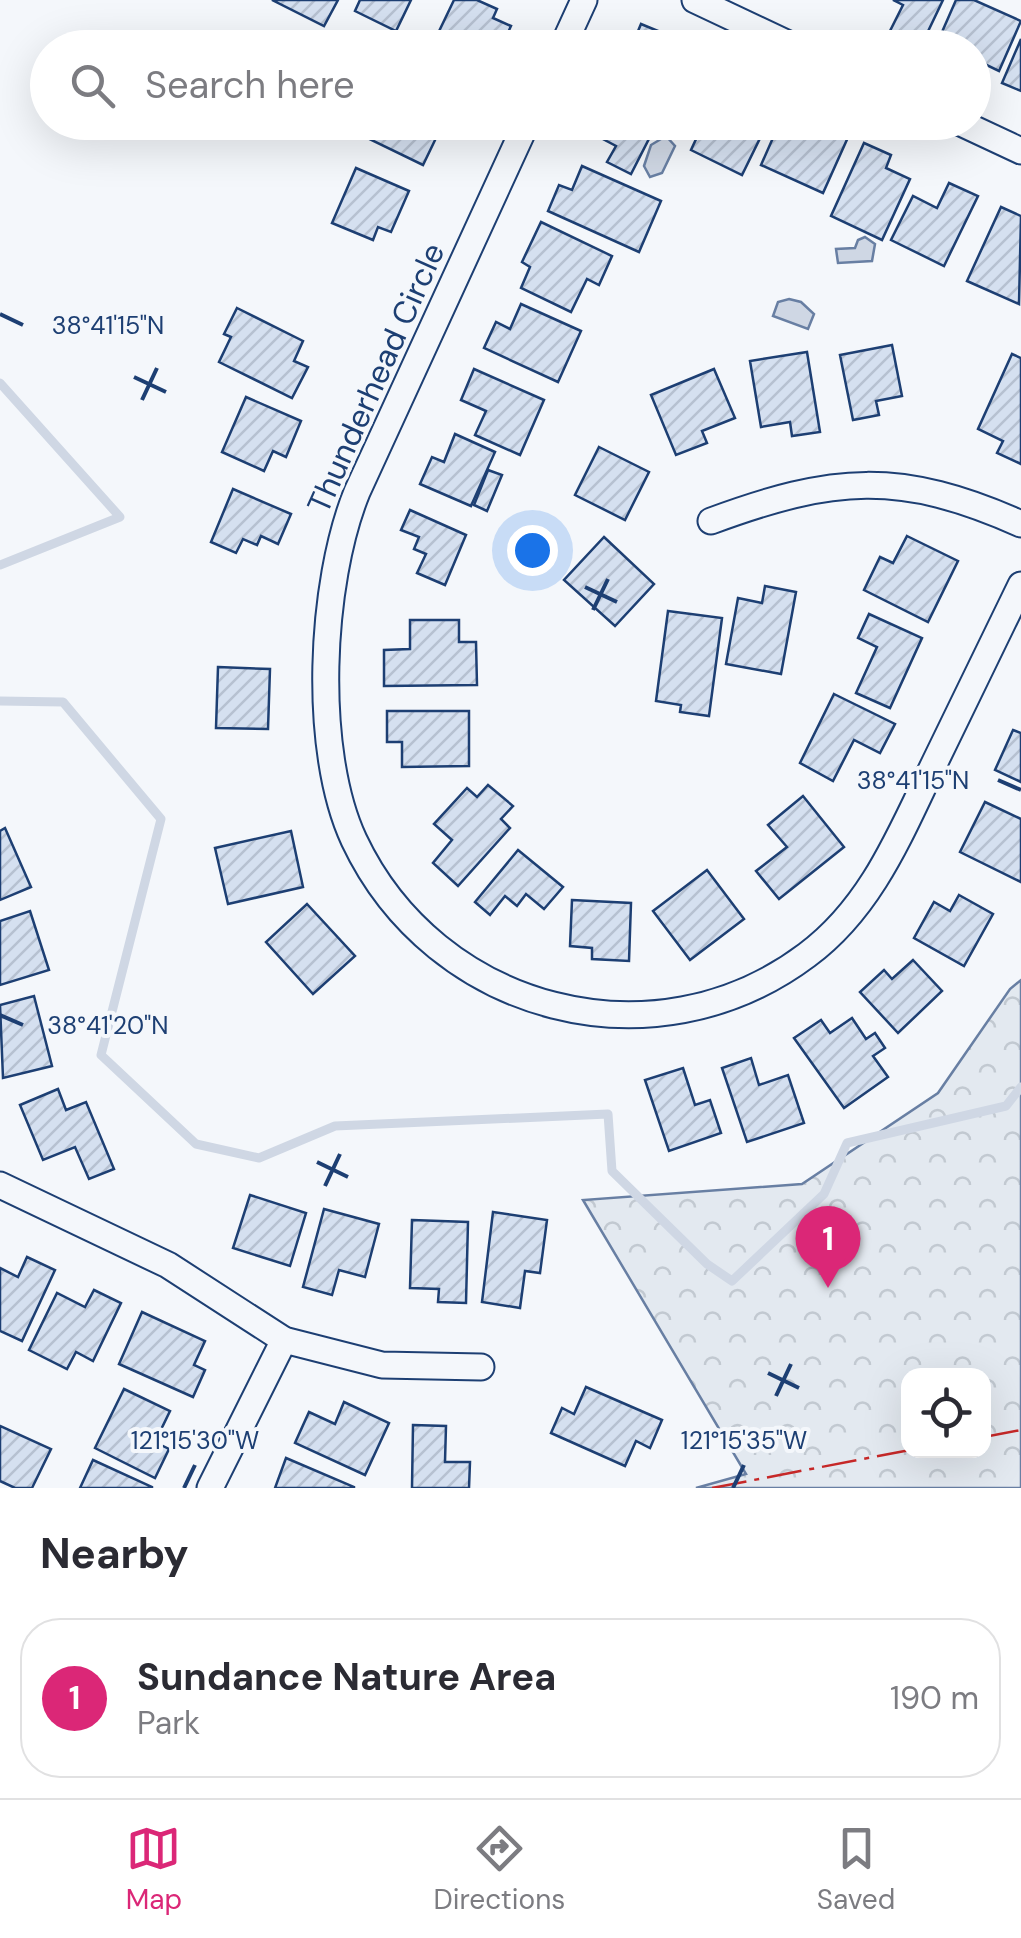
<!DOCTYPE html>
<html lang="en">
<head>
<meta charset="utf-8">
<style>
	:root { --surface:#fff; --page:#f7f7f7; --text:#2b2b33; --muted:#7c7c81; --line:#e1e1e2; --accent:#db2777 }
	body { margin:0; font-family:"DM Sans",sans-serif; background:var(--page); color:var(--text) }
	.controls { position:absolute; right:30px; bottom:30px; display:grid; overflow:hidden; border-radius:20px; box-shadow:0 10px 40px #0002 }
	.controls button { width:90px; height:90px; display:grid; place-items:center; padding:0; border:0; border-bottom:2px solid var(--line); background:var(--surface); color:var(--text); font:50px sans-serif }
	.you { position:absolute; left:532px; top:550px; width:35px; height:35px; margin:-25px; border:8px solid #fff; border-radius:50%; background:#1a73e8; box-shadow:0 0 0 15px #1a73e833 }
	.badge { display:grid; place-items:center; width:65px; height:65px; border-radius:50%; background:var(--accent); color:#fff; font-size:32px; font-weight:700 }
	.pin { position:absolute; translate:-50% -82px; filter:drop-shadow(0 2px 5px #0008) }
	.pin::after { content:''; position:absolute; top:52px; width:35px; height:30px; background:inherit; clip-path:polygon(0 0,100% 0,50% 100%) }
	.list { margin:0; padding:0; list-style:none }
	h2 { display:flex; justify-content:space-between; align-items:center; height:130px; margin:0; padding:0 40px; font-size:42px }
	h2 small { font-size:32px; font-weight:400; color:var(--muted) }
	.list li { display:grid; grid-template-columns:65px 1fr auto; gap:30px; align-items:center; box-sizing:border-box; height:160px; margin:0 20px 20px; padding:0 20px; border:2px solid var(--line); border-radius:40px }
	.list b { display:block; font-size:38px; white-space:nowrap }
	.list p { margin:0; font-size:32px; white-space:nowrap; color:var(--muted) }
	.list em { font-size:32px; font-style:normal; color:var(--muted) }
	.icon { flex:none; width:55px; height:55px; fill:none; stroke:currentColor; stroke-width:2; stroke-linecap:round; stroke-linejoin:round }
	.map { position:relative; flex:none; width:1021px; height:1488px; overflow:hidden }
	.search { position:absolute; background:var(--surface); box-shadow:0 10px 40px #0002; left:30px; right:30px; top:30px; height:110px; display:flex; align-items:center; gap:25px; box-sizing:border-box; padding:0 35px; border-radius:55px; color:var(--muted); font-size:38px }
	.sheet { height:310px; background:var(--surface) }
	nav { display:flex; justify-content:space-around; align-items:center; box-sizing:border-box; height:140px; border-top:2px solid var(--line); background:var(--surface); font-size:28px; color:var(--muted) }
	nav a { display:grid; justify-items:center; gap:5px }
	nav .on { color:var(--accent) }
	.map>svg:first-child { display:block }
</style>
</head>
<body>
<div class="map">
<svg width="1021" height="1488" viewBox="0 0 1021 1488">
	<defs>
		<pattern id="park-crowns" width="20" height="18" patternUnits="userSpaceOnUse" patternTransform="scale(2.5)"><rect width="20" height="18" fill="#e3e9f0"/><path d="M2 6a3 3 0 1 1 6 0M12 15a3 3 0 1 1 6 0" fill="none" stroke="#c2c9d1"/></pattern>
		<pattern id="building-hatch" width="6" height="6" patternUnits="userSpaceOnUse" patternTransform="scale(2.5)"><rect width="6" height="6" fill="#d5e0f0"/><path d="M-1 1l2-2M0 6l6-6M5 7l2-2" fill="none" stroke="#b6c1d1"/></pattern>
	</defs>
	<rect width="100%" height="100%" fill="#f4f7fb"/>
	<!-- park -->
	<path fill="url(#park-crowns)" stroke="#687fa3" stroke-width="2.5" fill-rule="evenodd" d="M1021,980V1488H696L746,1474L583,1200L802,1184L938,1093L1010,989ZM908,1376H984V1450H908Z"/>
	<!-- water -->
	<g fill="#cfd7e4" stroke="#687fa3" stroke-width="2.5">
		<polygon points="666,136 675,146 662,173 650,177 644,166 651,145"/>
		<polygon points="865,237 875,244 872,261 838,263 836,249 855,248 858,240"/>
		<polygon points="789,299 801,302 814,314 808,329 773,316 778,302"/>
	</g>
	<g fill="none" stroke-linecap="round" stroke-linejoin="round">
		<!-- stream -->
		<g stroke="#cfd7e4" stroke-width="9">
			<polyline points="0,383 120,517 0,565"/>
			<polyline points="0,701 63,702 161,819 101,1055 196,1144 259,1158 335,1126 608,1114 612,1171 707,1264 732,1281 824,1194 847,1143 1006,1106 1021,1087"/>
		</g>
	</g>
	<!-- building -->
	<g fill="url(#building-hatch)" stroke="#1d3f73" stroke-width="2.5">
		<polygon points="272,0 338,0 324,26"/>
		<polygon points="360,0 411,0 396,31 355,11"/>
		<polygon points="454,0 477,0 497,9 493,18 511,26 501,48 431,48"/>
		<polygon points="893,0 943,0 921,46 890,31 903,5"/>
		<polygon points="956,0 974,0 1021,21 999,71 974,59 974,48 935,48"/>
		<polygon points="641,24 692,45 691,48 631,48"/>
		<polygon points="1021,39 1021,91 1002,83"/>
		<polygon points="367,122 416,122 437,136 423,165 361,135"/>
		<polygon points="585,122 652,122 656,125 631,174 607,162 616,146 582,128"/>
		<polygon points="704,122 768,122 742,175 691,150"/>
		<polygon points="780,122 822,122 849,135 823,193 761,165"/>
		<polygon points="864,143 891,155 886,168 910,179 882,240 831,216"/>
		<polygon points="582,166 661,201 639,252 548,211 559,185 572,190"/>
		<polygon points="356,168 409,191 391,232 378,227 373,240 332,223"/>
		<polygon points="949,183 978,196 944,266 891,240 913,196 937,208"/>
		<polygon points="1001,207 1021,216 1019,304 967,281"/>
		<polygon points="541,222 612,256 599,285 587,279 571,312 521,288 530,267 522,262"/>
		<polygon points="521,304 581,331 558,382 484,348 496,322 510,329"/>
		<polygon points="237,308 303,341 294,361 308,367 292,398 219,362 231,337 224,334"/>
		<polygon points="892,345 902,396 876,401 879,415 853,420 840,355"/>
		<polygon points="807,352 820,432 792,436 790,422 761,427 750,361"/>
		<polygon points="1012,354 1021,358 1021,464 997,453 1003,441 978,429"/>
		<polygon points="474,369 544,400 520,455 475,435 486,411 461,400"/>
		<polygon points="714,369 735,418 702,431 707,443 676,455 651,395"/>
		<polygon points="246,397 301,421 286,457 273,451 264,471 222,452"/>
		<polygon points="455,434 495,452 471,506 420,484 432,457 444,462"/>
		<polygon points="599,447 649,472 625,520 575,495"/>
		<polygon points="488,470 502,475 487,511 474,505"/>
		<polygon points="233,489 291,514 278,544 261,536 257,545 243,539 236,553 211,542"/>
		<polygon points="410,510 466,535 445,585 417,573 426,554 414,549 419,537 401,530"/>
		<polygon points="907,536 958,561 928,622 864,590 880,557 893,563"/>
		<polygon points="604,537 654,584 615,626 564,580"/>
		<polygon points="765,586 796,592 781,674 726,664 738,598 762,603"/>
		<polygon points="668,611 722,618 709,716 680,712 681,705 656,701"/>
		<polygon points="869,614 922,638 890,708 856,693 877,647 858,638"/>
		<polygon points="410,620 459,620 459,642 476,642 477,685 384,686 384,650 410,649"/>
		<polygon points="218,667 270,669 268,729 216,728"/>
		<polygon points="834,694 895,724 880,753 854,740 833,781 800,763"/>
		<polygon points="387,711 469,711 469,766 402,767 402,742 387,742"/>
		<polygon points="1013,730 1021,733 1021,782 995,770"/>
		<polygon points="488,785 513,806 501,819 510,828 458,886 433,863 452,840 434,824 467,788 477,797"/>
		<polygon points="803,796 844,847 779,899 756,871 787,847 768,825"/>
		<polygon points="985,802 1021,819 1021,882 960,852"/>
		<polygon points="5,828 31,887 0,900 0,831"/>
		<polygon points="291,831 303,887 228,904 215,848"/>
		<polygon points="518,850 563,887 544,909 526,894 517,906 505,896 490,915 475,902"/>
		<polygon points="707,870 744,919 690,960 653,911"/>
		<polygon points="959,895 993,914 964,966 914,938 934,902 950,911"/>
		<polygon points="572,900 631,903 629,961 592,959 592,948 570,946"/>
		<polygon points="307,904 355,956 313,994 266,942"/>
		<polygon points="30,911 49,970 0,985 0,921"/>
		<polygon points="913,960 942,991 898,1033 860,992 884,970 892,979"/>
		<polygon points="34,996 52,1066 3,1078 0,1005"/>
		<polygon points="852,1018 866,1039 875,1033 885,1048 873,1056 888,1077 844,1108 794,1038 821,1020 830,1033"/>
		<polygon points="751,1058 759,1085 788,1075 804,1123 747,1142 722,1068"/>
		<polygon points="683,1068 695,1105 710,1100 721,1133 669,1151 645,1080"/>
		<polygon points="58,1089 66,1110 86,1102 114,1169 89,1179 75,1147 43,1160 20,1105"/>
		<polygon points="250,1195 306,1213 290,1266 233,1248"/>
		<polygon points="324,1209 379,1224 365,1277 339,1270 332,1295 303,1287"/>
		<polygon points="493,1212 547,1220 540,1273 525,1271 520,1308 482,1302"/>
		<polygon points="412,1220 468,1222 466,1303 438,1302 439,1289 410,1288"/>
		<polygon points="27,1257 55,1270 22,1341 0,1331 0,1268 18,1277"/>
		<polygon points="94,1290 121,1303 93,1361 76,1352 67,1369 29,1350 57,1293 85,1307"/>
		<polygon points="142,1312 205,1341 194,1365 205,1370 193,1397 119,1364"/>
		<polygon points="586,1387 662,1420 650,1448 636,1441 625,1466 551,1433 562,1408 574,1414"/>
		<polygon points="124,1389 170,1411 155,1442 169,1449 155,1478 95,1448"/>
		<polygon points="344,1402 389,1423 365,1475 295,1443 309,1412 335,1424"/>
		<polygon points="413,1425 446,1426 445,1462 470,1462 469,1488 412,1488"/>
		<polygon points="0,1426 51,1449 32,1488 15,1488 0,1481"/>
		<polygon points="286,1458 354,1487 354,1488 275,1488"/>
		<polygon points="93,1460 152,1487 152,1488 80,1488"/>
	</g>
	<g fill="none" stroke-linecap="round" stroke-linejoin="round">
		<defs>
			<g id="street">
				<polyline points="695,0 797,48"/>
				<polyline points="562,48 584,0"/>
				<path d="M527,122L357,492C320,583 312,750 354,840C435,1012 654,1070 807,955C872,907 901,832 935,762C964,703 992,644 1021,585"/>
				<polyline points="959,122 1021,151"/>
				<path d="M711,521C833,476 900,470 1021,524"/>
				<polyline points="0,1185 168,1265 284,1340 382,1365 481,1367"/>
				<polyline points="210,1488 284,1340"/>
			</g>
		</defs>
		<!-- street casing -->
		<use href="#street" stroke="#1d3f73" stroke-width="29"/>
		<!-- street -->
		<use href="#street" stroke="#f4f7fb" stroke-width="25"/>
		<!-- power -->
		<g stroke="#c62828" stroke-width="2.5" stroke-dasharray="35 8 5 8" stroke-linecap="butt">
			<polyline points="984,1437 1021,1430"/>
			<polyline points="712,1488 910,1450"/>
		</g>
	</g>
	<!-- ticks -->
	<path fill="none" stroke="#1d3f73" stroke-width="4" d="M0,314L23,325M134,377L166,392M142,400L157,368M585,587L617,602M593,610L608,579M998,780L1021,790M0,1015L23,1025M317,1162L348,1177M325,1186L340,1154M768,1373L799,1388M776,1396L791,1364M184,1488L195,1465M733,1488L744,1465"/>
	<g text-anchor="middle" stroke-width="8" stroke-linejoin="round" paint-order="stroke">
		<!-- street labels -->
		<g font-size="32" fill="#1d3f73" stroke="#f4f7fb">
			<text transform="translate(376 378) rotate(-66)" y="11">Thunderhead Circle</text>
		</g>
	</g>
	<g font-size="25" text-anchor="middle" fill="#1d3f73" stroke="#f4f7fb" stroke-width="8" stroke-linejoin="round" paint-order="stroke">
		<text x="108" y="334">38°41'15"N</text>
		<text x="913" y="789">38°41'15"N</text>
		<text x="108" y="1034">38°41'20"N</text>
		<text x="195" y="1449">121°15'30"W</text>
		<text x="744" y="1449">121°15'35"W</text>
	</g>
</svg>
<div class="controls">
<button><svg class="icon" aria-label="locate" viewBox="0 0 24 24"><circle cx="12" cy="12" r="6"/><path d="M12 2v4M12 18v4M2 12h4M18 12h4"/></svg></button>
</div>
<div class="you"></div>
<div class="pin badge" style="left:828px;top:1288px">1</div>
<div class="search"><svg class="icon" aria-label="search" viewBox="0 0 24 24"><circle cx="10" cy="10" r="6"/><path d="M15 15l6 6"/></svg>Search here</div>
</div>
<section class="sheet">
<h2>Nearby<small></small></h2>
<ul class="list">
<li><span class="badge">1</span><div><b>Sundance Nature Area</b><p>Park</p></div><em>190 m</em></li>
</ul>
</section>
<nav>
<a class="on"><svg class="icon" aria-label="map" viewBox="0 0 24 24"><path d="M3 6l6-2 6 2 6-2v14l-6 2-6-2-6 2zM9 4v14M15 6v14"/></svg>Map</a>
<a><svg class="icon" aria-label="directions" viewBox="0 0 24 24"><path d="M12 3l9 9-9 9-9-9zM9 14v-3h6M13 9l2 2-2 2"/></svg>Directions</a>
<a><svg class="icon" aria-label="saved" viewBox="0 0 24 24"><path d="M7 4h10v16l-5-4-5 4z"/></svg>Saved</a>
</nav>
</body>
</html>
